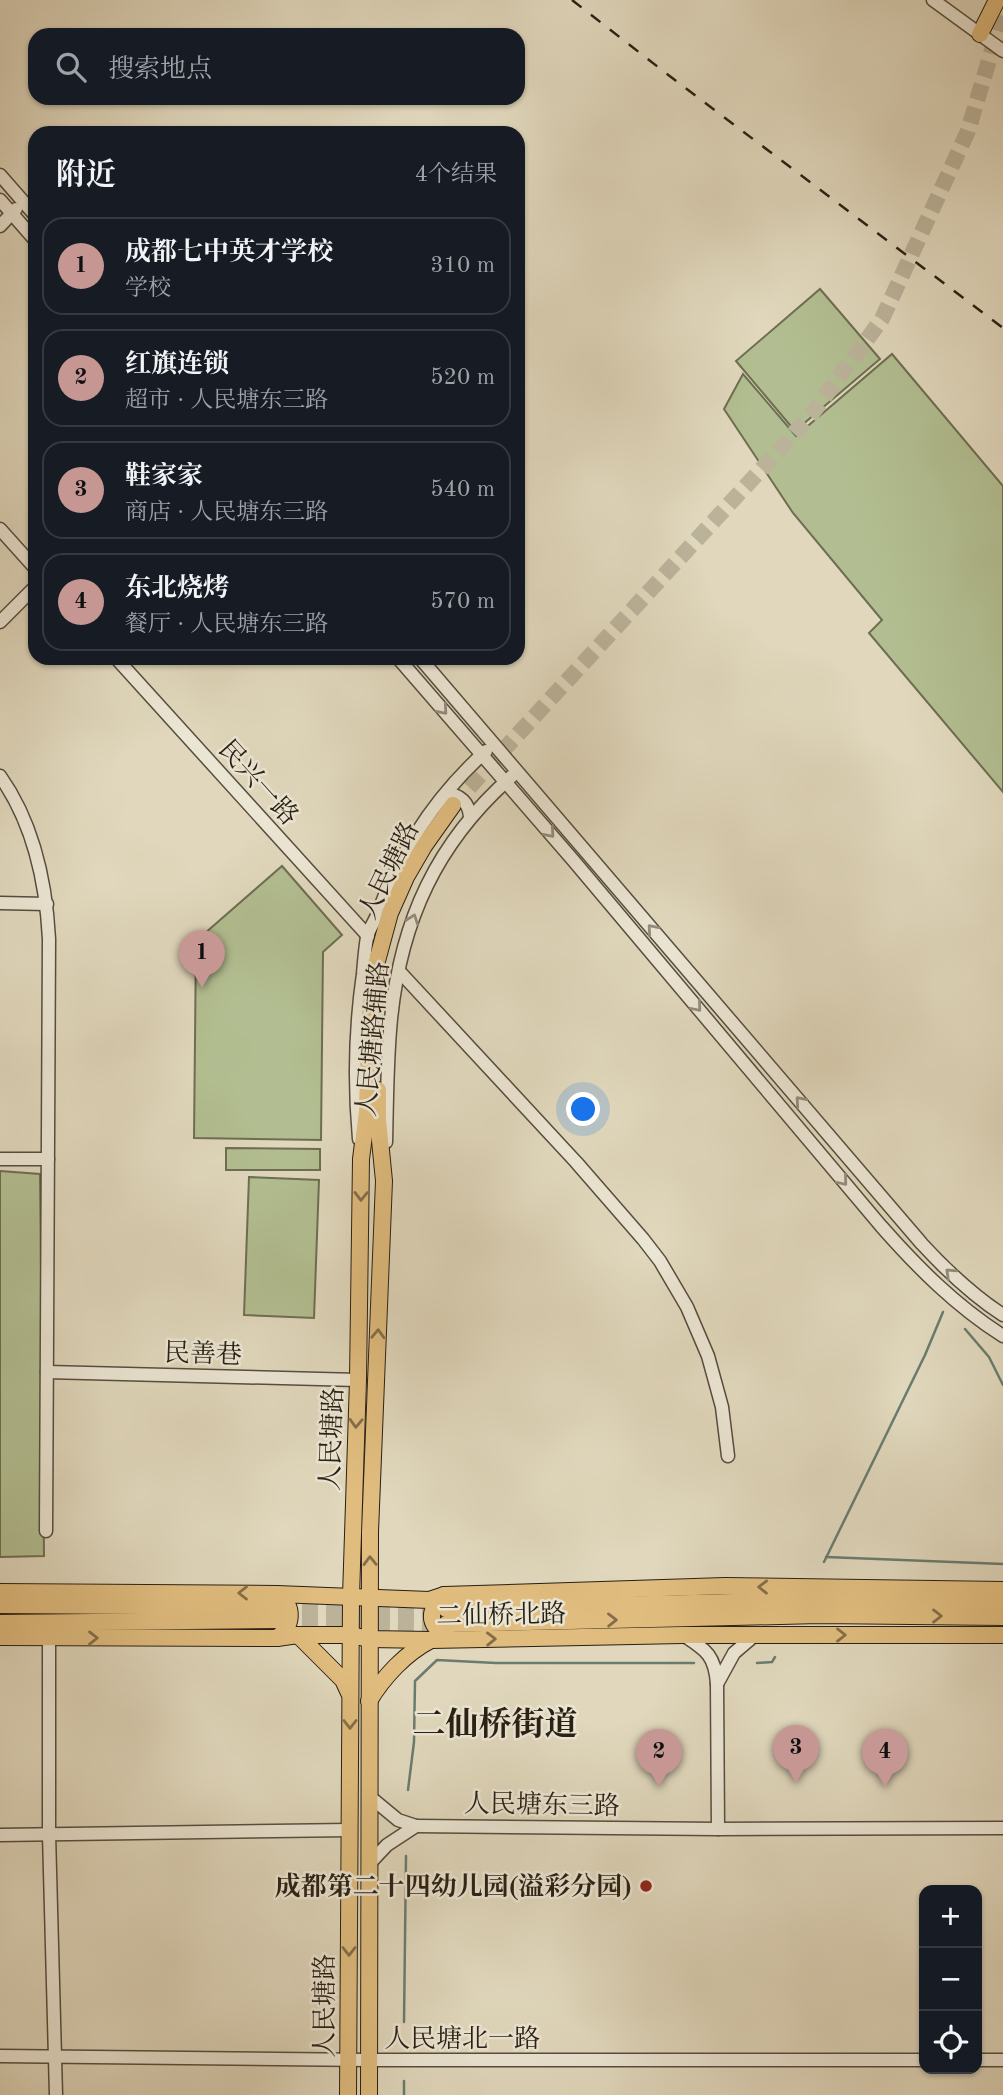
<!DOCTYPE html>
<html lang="zh">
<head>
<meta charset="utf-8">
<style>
	:root { --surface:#171b24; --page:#242831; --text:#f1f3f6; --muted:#9ea1a6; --line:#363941; --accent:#c59692 }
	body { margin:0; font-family:"Old Standard TT","Noto Serif SC",serif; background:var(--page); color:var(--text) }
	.controls { position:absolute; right:21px; bottom:21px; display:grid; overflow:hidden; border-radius:14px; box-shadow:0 2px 5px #0004 }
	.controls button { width:63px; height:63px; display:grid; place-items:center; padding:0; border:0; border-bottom:2px solid var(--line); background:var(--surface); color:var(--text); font:35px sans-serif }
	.you { position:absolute; left:584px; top:1110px; width:24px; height:24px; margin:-18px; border:5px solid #fff; border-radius:50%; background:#1a73e8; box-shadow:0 0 0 10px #1a73e833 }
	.badge { display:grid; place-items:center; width:46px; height:46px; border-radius:50%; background:var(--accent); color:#111; font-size:23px; font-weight:700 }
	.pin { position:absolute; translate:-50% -58px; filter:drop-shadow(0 2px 4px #0008) }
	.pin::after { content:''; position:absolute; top:37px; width:24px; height:21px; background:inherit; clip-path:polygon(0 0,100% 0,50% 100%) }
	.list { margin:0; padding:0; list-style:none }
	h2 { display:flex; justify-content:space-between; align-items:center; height:91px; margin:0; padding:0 28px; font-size:30px }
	h2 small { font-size:23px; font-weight:400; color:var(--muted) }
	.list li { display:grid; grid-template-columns:46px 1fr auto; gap:21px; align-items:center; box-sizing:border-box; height:98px; margin:0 14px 14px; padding:0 14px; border:2px solid var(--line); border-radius:21px }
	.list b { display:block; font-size:26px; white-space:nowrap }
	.list p { margin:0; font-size:23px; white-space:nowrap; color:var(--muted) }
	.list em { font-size:23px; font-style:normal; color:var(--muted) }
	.icon { flex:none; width:38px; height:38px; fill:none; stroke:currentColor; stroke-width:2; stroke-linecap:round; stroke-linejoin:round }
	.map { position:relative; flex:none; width:1003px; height:2095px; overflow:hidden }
	.search { position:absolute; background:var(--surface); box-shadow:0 2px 5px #0004; left:28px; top:28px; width:497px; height:77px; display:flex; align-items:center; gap:18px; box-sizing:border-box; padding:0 24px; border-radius:21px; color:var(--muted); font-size:26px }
	.panel { position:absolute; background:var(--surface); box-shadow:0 2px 5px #0004; left:28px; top:126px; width:497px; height:539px; border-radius:21px }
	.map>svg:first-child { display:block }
</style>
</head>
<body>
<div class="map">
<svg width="1003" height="2095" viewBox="0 0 1003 2095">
	<rect width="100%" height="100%" fill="#e0d7bc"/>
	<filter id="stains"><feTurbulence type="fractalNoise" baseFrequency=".00286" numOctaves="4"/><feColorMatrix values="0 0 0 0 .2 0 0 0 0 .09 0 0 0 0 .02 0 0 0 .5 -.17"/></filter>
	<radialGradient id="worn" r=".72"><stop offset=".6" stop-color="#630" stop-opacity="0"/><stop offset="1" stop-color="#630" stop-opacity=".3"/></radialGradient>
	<!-- green -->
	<g fill="#b2be91" stroke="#6d6e52" stroke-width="2">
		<polygon points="820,289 880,359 795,431 736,361"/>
		<polygon points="892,354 1003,486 1003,792 869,633 882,620 793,513 724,409 743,374 796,436"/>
		<polygon points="282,866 342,935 323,952 321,1140 194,1138 196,941"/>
		<polygon points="226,1148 320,1149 320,1170 226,1170"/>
		<polygon points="0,1171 40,1174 44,1556 0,1557"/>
		<polygon points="249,1177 319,1180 314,1318 244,1315"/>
	</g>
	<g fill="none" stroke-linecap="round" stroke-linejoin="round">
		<!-- stream -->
		<g stroke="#697c6f" stroke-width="2.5">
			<polyline points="965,1329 989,1357 1003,1385"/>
			<polyline points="826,1557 1003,1564"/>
			<polyline points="824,1562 925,1355 943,1312"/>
			<polyline points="757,1663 772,1662 775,1657"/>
			<polyline points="408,1790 414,1742 415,1681 437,1660 496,1663 694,1663"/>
			<polyline points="404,2022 406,1856"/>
			<polyline points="404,2095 404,2081"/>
		</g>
		<!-- major-tunnel -->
		<g stroke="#bbb29a" stroke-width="16" stroke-dasharray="16 8" stroke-linecap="butt">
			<polyline points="453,805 811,415 882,319 968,131 1003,13"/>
			<polyline points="278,1607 446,1609"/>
			<polyline points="278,1620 446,1624"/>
		</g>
		<defs>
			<g id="minor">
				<polyline points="933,0 1003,51"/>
				<polyline points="0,175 35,215"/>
				<polyline points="0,200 35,240"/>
				<polyline points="0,226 16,209"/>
				<polyline points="0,529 35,568"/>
				<polyline points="0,622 35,587"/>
				<polyline points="116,658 368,936"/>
				<path d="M398,658L573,860L881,1226C918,1268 956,1306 1003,1336"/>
				<path d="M420,658L922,1244C947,1271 972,1295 1003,1315"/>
				<path d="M0,776C34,824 46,881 49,939L46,1531"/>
				<path d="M446,794C460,794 469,803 470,817"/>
				<polyline points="0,903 47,904"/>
				<polyline points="399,971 576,1162 643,1239 660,1261 687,1307 708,1356 722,1407 728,1456"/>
				<path d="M359,1139C354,1084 355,1029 363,974C364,962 365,949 367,937C369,929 375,921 378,913C400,851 437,795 486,751"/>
				<path d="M386,1142C387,1101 387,1059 391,1019C401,920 437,842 512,776"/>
				<polyline points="0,1159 48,1159"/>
				<polyline points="47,1372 358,1380"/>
				<path d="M683,1635C706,1650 715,1655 717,1684L734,1653L755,1635"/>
				<polyline points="49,1638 49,1834 56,2095"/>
				<polyline points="717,1684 718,1829"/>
				<polyline points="369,1796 398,1820 416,1826 387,1845 370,1863"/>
				<polyline points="416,1826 718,1829 1003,1828"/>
				<polyline points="0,1835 350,1830"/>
				<polyline points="0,2056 370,2060 924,2060"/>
				<polyline points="977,2060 1003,2060"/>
			</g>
			<g id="major">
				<polyline points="980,34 997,0"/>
				<polyline points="0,1592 277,1594 429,1600 444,1595 725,1586 1003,1590"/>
				<path d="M444,1595C425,1613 429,1627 451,1639"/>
				<polyline points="0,1605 278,1607"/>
				<polyline points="446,1609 816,1600 1003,1603"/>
				<polyline points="0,1623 278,1620"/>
				<polyline points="446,1624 819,1615 1003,1617"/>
				<polyline points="298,1635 343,1680 349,1693"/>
				<polyline points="0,1637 277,1638 298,1635 351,1635 369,1639 431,1640 683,1635 1003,1635"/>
				<path d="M277,1638C293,1626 295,1606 277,1594"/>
				<path d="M369,1701C384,1676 406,1653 431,1640"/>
				<polyline points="348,2095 351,1596 358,1380 361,1159 367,1112 369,1027 374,972 390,913 406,877 424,846 453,805"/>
				<polyline points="369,2095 370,1532 384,1181 378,1120 378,1090"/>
			</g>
		</defs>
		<!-- minor casing -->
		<use href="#minor" stroke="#564d3e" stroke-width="15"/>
		<!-- major casing -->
		<use href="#major" stroke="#281f14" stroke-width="18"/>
		<!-- minor -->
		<use href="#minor" stroke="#ebe5d3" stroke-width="12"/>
		<!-- major -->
		<use href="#major" stroke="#e0bc7e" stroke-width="16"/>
		<!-- rail -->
		<polyline stroke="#281f14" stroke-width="2.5" stroke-dasharray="12 12" stroke-linecap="butt" points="572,0 667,74 1003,328"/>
	</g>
	<!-- one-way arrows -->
	<defs><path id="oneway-chevron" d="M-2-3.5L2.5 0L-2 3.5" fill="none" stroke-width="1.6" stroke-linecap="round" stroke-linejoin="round" transform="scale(1.75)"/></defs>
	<g stroke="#938c7d">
		<use href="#oneway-chevron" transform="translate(443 710) rotate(49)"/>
		<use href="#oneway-chevron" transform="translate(550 833) rotate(49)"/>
		<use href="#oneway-chevron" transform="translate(413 919) rotate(-70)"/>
		<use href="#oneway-chevron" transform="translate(652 929) rotate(-131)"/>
		<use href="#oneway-chevron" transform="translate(697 1007) rotate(50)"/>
		<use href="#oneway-chevron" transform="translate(800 1101) rotate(-131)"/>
		<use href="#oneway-chevron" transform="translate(843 1181) rotate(50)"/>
		<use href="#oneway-chevron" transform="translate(950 1273) rotate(-137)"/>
	</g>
	<g stroke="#846e49">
		<use href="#oneway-chevron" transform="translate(361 1196) rotate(91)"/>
		<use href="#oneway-chevron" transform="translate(378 1334) rotate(-88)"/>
		<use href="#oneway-chevron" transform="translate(356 1423) rotate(92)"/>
		<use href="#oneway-chevron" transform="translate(370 1561) rotate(-91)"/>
		<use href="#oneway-chevron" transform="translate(763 1587) rotate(-179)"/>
		<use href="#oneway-chevron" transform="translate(243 1593) rotate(-180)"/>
		<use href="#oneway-chevron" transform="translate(937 1616)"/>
		<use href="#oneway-chevron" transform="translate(612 1620) rotate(-1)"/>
		<use href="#oneway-chevron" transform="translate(841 1635)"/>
		<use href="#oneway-chevron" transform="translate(93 1638)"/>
		<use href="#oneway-chevron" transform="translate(491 1639) rotate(-1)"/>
		<use href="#oneway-chevron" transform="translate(350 1724) rotate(90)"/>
		<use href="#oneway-chevron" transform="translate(349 1951) rotate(90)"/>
	</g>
	<!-- markers -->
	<circle fill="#8f2418" stroke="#ebe5d3" stroke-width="2.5" cx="646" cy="1886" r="7"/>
	<g text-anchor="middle" stroke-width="5" stroke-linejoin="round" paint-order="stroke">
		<!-- street labels -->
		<g font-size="26" fill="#281f14" stroke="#ebe5d3">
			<text transform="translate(259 782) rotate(48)" y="9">民兴一路</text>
			<text transform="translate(388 870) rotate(-64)" y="9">人民塘路</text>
			<text transform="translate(372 1039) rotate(-85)" y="9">人民塘路辅路</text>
			<text transform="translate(203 1353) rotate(2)" y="9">民善巷</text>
			<text transform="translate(331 1439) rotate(-88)" y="9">人民塘路</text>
			<text transform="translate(501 1614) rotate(-1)" y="9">二仙桥北路</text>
			<text transform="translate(542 1804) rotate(1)" y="9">人民塘东三路</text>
			<text transform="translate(324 2006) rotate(-90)" y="9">人民塘路</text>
			<text x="462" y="2047">人民塘北一路</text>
		</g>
		<!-- poi labels -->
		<g font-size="26" font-weight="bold" fill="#281f14" stroke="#ebe5d3" text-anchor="end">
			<text x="632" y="1895">成都第二十四幼儿园(溢彩分园)</text>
		</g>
		<!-- district labels -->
		<g font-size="33" font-weight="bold" fill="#281f14" stroke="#ebe5d3">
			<text x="495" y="1735">二仙桥街道</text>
		</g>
	</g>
	<rect width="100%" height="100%" filter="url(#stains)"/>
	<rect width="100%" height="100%" fill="url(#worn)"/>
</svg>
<div class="controls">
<button>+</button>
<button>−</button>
<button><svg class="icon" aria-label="locate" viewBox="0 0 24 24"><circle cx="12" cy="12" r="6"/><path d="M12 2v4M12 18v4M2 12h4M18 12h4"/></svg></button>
</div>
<div class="you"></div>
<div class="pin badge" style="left:202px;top:988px">1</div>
<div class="pin badge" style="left:659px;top:1787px">2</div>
<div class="pin badge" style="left:796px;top:1783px">3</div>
<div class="pin badge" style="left:885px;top:1787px">4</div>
<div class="search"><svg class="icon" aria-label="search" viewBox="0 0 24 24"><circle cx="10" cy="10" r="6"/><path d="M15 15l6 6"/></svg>搜索地点</div>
<section class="panel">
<h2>附近<small>4个结果</small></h2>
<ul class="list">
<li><span class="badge">1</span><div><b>成都七中英才学校</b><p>学校</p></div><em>310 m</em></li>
<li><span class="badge">2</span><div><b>红旗连锁</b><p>超市 · 人民塘东三路</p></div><em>520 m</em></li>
<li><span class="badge">3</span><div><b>鞋家家</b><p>商店 · 人民塘东三路</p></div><em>540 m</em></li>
<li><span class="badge">4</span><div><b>东北烧烤</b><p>餐厅 · 人民塘东三路</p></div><em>570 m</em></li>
</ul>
</section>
</div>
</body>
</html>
